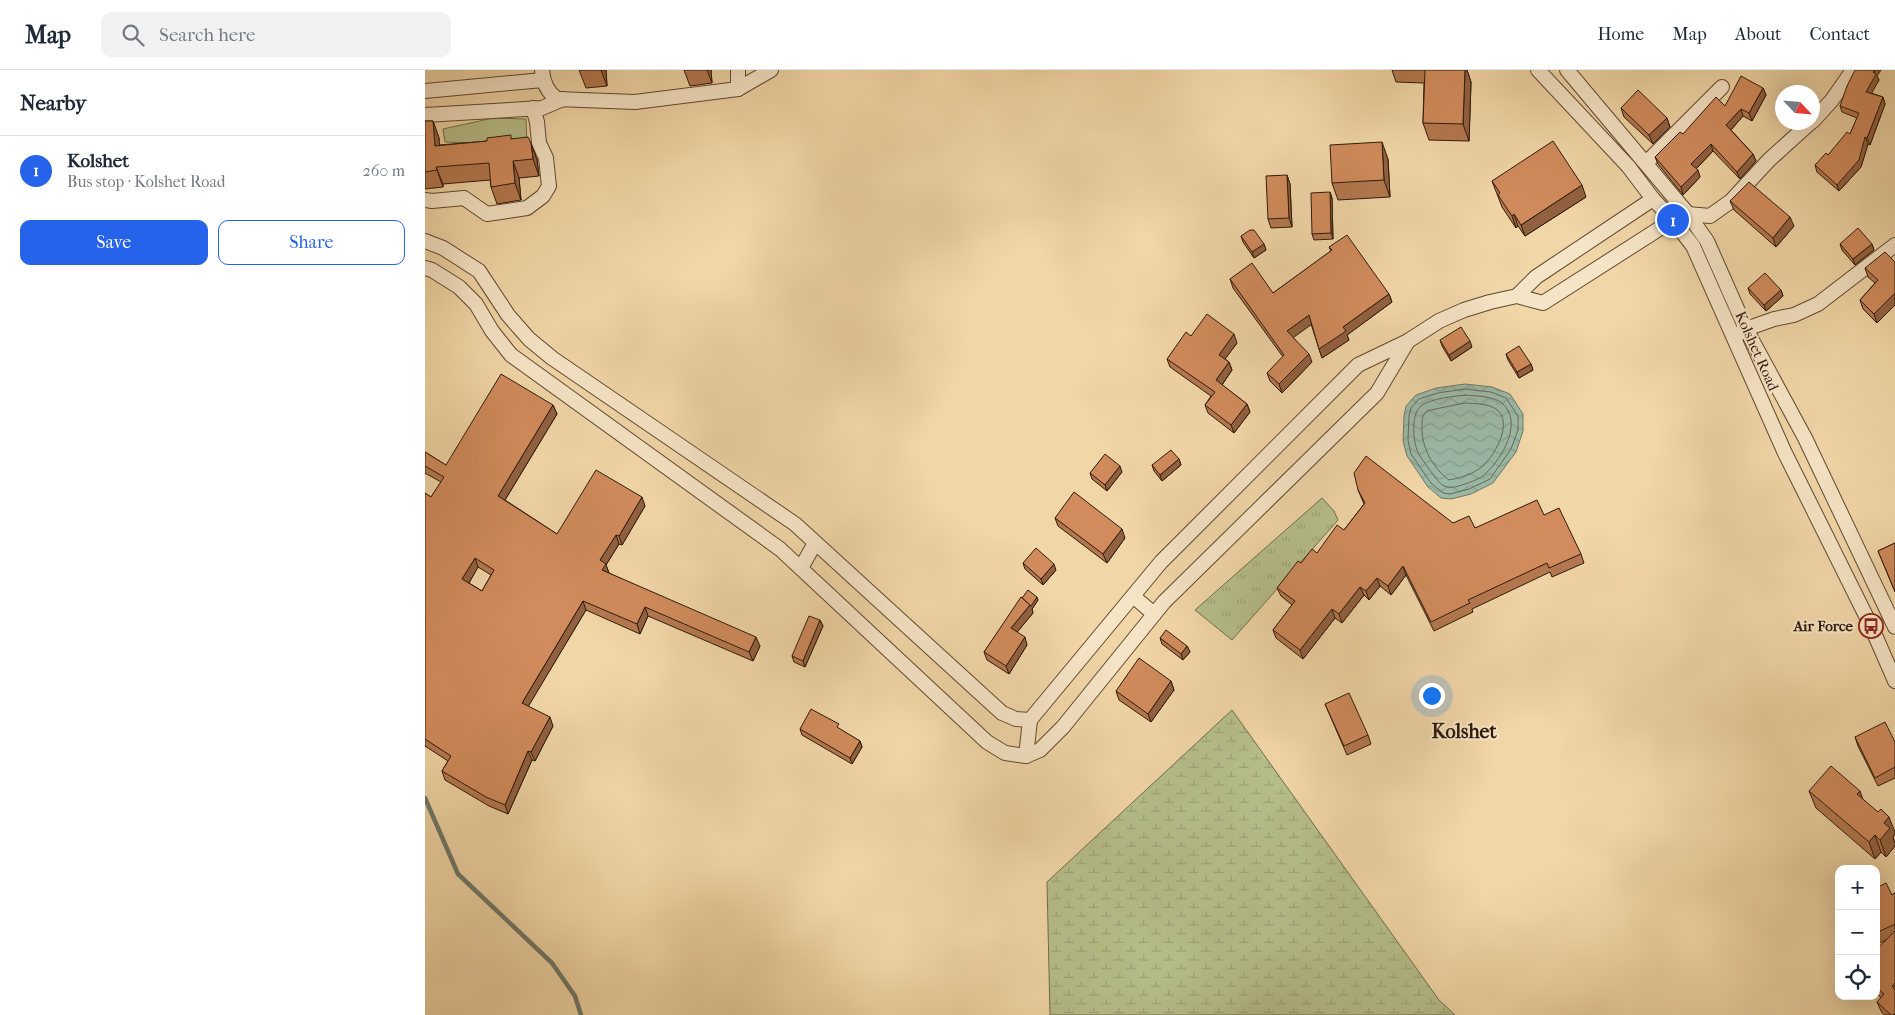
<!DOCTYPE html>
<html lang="en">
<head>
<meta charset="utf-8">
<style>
	:root { --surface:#fff; --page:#f2f2f3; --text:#1f2937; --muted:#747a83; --line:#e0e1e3; --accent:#2563eb }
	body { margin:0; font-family:"IM FELL French Canon",serif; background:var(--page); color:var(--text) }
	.controls { position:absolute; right:15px; bottom:15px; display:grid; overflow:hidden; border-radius:10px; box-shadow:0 5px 20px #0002 }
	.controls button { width:45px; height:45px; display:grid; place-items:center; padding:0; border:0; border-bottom:1px solid var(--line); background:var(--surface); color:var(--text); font:25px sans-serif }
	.compass { position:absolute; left:1350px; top:15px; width:45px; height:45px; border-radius:50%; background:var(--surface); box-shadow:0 5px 20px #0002; rotate:116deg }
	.you { position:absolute; left:1006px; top:625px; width:18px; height:18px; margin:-12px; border:4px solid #fff; border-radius:50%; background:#1a73e8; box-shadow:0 0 0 8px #1a73e833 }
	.badge { display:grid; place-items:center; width:32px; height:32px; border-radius:50%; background:var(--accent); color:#fff; font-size:16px; font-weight:700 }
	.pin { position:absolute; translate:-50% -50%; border:2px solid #fff; box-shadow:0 1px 5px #0006 }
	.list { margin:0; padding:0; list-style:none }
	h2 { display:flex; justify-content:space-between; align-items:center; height:65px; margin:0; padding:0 20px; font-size:21px }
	h2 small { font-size:16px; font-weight:400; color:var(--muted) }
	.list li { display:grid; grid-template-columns:32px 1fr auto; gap:15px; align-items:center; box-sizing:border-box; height:70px; padding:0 20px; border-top:1px solid var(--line) }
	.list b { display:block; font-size:19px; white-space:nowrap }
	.list p { margin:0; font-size:16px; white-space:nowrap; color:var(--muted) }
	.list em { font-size:16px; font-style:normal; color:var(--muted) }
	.actions { display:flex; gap:10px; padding:15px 20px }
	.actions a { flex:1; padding:11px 0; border:1px solid var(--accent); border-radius:10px; text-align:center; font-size:18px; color:var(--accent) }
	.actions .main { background:var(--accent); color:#fff }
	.icon { flex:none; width:28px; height:28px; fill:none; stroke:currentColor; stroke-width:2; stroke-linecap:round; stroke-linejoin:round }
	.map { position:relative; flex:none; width:1470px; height:945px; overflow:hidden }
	header { display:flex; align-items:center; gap:30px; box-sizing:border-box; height:70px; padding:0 25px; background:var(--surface); border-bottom:1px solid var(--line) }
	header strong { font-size:24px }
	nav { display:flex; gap:28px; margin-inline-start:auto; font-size:18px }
	.search { width:350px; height:45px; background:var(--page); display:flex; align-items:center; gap:12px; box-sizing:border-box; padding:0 18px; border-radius:10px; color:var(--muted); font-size:19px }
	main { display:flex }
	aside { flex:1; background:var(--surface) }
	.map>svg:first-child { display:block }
</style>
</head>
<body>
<header>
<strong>Map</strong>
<div class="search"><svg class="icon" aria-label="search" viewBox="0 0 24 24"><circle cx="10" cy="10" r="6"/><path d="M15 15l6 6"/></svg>Search here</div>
<nav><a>Home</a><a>Map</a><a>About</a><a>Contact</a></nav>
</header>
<main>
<aside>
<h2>Nearby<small></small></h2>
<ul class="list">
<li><span class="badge">1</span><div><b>Kolshet</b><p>Bus stop · Kolshet Road</p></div><em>260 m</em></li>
</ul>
<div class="actions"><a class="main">Save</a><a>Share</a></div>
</aside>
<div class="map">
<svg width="1470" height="945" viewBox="0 0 1470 945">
	<defs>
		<pattern id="wetland-marsh" width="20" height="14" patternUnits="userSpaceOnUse" patternTransform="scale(1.25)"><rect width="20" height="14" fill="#b6bf8a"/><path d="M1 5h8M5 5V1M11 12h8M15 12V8" fill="none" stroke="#9da476"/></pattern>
		<pattern id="park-tufts" width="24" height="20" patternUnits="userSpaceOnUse" patternTransform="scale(1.25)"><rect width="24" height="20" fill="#b6bf8a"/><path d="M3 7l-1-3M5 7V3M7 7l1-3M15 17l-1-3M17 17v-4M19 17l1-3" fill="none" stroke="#9da476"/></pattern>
		<pattern id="water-waves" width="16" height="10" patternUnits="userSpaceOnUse" patternTransform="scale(1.25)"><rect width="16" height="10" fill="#9bb9a7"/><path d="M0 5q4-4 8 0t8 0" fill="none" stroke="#869e8e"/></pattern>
	</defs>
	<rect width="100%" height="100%" fill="#f1d6a7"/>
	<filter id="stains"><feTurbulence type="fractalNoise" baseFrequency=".004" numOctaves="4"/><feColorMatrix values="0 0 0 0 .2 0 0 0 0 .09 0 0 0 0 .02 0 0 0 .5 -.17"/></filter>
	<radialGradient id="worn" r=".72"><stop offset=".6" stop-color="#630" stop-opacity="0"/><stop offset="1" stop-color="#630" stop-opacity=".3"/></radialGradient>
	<!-- wetland -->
	<polygon fill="url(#wetland-marsh)" stroke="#726c4a" points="807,640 1014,930 1030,945 625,945 622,812"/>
	<!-- park -->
	<polygon fill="url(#park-tufts)" stroke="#726c4a" points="897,428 909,441 913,450 807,570 770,540"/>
	<!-- garden -->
	<polygon fill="#b6bf8a" stroke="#726c4a" points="68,48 101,49 102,75 20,72 18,59"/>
	<!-- water -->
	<polygon fill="url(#water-waves)" stroke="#6f7969" points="1040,314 1067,317 1085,324 1098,344 1098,361 1091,382 1068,413 1046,424 1026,429 1016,428 1003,417 982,386 978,371 979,346 981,336 991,325 1011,318"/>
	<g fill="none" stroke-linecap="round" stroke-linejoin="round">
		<!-- shore -->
		<g stroke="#646a59" stroke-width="1">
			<polygon points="1040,319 1066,322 1081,328 1093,346 1093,360 1086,379 1065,409 1044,419 1025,424 1018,423 1006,413 986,384 983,370 984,346 986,338 994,329 1013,323"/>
			<path d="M1040,325C1051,326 1068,326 1077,333C1099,352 1077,388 1061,403C1055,410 1042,413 1034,416C1030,417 1026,418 1022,417C1014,415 1009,405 1004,399C1000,393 994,386 992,380C988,369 986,344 996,336C1007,328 1027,327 1040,325Z"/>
			<path d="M1040,333C1050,334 1062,333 1071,339C1090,352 1068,390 1054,399C1045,405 1035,408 1024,410C1007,397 996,377 997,355C997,349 997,346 1002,341Z"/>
		</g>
		<!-- stream -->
		<polyline stroke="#6f7969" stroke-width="4.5" points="0,728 33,804 127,893 150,926 156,945"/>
		<defs>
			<g id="minor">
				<path d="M117,0C118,12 122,22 132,29L210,32L313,19L346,0"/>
				<polyline points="1113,0 1203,96 1228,129 1248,150 1268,176 1359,381 1446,556 1470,611"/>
				<polyline points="1142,0 1263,144 1282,171 1321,259 1380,368 1470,557"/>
				<polyline points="313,19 313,0"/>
				<polyline points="0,21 118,10"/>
				<polyline points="0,45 117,38 138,29"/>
				<polyline points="1388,51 1407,30 1428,0"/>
				<polyline points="1220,92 1223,91 1297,17"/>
				<polyline points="0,130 7,131 39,128 62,144 102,138 118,126 124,116 121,88 114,73 112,52 108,38"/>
				<polyline points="0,171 18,178 54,201 83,245 104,269 127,288 370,454 577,643 591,649 605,650 736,492 933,295 983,271 1014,251 1039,240 1065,232 1092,226 1118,233 1248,150 1263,144 1285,146 1306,131 1344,90 1386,52"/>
				<polyline points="0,198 7,200 34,217 51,234 67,261 86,285 355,479 562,672 580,683 601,686 615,680 638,657 739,532 952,323 983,271"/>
				<polyline points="1092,226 1111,207 1228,129"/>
				<polyline points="1315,263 1321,259 1349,249 1369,245 1393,234 1470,175"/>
				<polyline points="376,498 390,473"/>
				<polyline points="708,526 729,544"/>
				<polyline points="601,686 605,650"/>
			</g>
		</defs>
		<!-- minor casing -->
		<use href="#minor" stroke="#5f4932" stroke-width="16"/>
		<!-- minor -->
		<use href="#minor" stroke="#f6e4c6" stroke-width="14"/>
	</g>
	<!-- wall -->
	<g fill="#b4784f" stroke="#2e1a0b" fill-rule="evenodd">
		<polygon points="154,0 181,0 182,16 161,18"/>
		<polygon points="259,0 286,0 287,13 265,16"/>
		<polygon points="967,0 1042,0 1046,12 1044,71 1004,70 998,53 999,13 971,12"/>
		<polygon points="1452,6 1454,10 1446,23 1458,27 1460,34 1445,75 1443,74 1436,97 1414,121 1392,102 1390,95 1403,85 1425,64 1432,48 1417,42 1415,36"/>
		<polygon points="1338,18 1341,25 1327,51 1318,46 1306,60 1328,84 1331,91 1315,109 1288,81 1271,99 1275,107 1258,125 1233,94 1230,87 1258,64 1300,36"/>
		<polygon points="1196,38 1242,48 1245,57 1228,74 1199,47"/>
		<polygon points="0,51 8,51 14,68 14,75 87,69 106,73 112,90 114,106 94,108 96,130 72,134 66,117 65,110 18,114 18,117 0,119"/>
		<polygon points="963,89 965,127 913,130 907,113"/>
		<polygon points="862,105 865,114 867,157 846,158 843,149"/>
		<polygon points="1067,111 1161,127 1100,166 1093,156 1091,158 1077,137"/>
		<polygon points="905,122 907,128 908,169 889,170 887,164"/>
		<polygon points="1305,131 1369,156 1351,177 1309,140"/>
		<polygon points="816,166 839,174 841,180 829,188 818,172"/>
		<polygon points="1415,174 1447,174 1449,180 1430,195 1417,180"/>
		<polygon points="904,177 964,224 967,232 922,265 924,270 897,288 886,254 868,267 887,292 857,323 845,311 842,303 858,287 808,218 805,209 848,223 906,181"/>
		<polygon points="1470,192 1470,235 1452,253 1438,239 1435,230 1450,213 1443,207 1440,198"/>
		<polygon points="1323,218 1356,220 1358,226 1341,241 1325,224"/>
		<polygon points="766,266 812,273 800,289 804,292 807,300 797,315 822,334 825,342 809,363 783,343 780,335 786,326 745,297 742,289"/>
		<polygon points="1015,270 1047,277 1026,291 1017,276"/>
		<polygon points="1081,284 1106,294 1108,300 1094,308 1083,290"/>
		<path d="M128,335L132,344L80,430L132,464L220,436L197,475L194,474L181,495L184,503L335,576L328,591L223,546L215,564L161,540L103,636L128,656L110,691L107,690L83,744L64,736L20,710L17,701L23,691L0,676V423L6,427L16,412L0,403V382L21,395ZM53,497L66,505L57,521L44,513Z"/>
		<polygon points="754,389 756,395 737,411 729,401 727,395"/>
		<polygon points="697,402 682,421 667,409 665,403"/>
		<polygon points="933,420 1028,453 1050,458 1119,445 1156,484 1159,493 1127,507 1125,502 1047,539 1048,542 1009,561 981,505 966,525 955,516 944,530 939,525 917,553 910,548 878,589 851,568 848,560 867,535 856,526 852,518 876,493 892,483 919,460 939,434"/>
		<polygon points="630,448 700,468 682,493 633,456"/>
		<polygon points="1470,473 1470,522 1453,481"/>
		<polygon points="598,493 631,500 618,515 600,499"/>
		<polygon points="597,528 613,530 607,539 608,543 592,562 602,575 584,604 562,590 559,582"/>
		<polygon points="395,550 398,556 380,597 369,592 367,586"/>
		<polygon points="735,568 762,576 765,582 758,590 737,574"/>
		<polygon points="746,611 749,620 726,652 694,630 691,621"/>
		<polygon points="900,634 943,665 946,674 922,685"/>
		<polygon points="375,659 416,660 435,671 437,677 427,694 377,665"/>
		<polygon points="1430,667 1470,672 1470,708 1453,716 1433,676"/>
		<polygon points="1384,721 1438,729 1470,762 1470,764 1468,767 1470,773 1470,776 1461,787 1456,782 1450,789 1391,738"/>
		<polygon points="1451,818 1467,825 1470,823 1470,945 1459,945 1456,941 1452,932 1456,928 1451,923 1451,880 1461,870 1451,875"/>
	</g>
	<!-- shaded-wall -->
	<g fill="#926140" stroke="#2e1a0b">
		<polygon points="176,0 181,0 182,16"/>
		<polygon points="282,0 286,0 287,13"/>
		<polygon points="1040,0 1042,0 1046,12 1044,71 1038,54"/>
		<polygon points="1450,0 1456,0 1452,6 1454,10 1444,28 1441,22"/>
		<polygon points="1338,18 1341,25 1327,51 1324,43"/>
		<polygon points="1458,27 1460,34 1445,75 1442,68"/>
		<polygon points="1316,39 1318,46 1304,62 1301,55"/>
		<polygon points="1242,48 1245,57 1228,74 1224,65"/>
		<polygon points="8,51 14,68 16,93 10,76"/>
		<polygon points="1440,67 1443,74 1436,97 1414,121 1412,115"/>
		<polygon points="957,72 963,89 965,127 959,110"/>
		<polygon points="106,73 112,90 114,106 108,89"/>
		<polygon points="1286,74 1288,81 1269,101 1266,94"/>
		<polygon points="1328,84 1331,91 1315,109 1312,102"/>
		<polygon points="88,91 94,108 96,130 90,113"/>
		<polygon points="11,97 18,114 18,117 12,100"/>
		<polygon points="1273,100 1275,107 1258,125 1256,117"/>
		<polygon points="862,105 865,114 867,157 864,148"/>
		<polygon points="1157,115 1161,127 1100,166 1096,155"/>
		<polygon points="905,122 907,128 908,169 906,163"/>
		<polygon points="1089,144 1093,156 1091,158 1087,146"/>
		<polygon points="1365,147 1369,156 1351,177 1348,168"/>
		<polygon points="839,174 841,180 829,188 827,182"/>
		<polygon points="1447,174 1449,180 1430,195 1428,189"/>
		<polygon points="1356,220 1358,226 1341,241 1339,235"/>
		<polygon points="1470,223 1470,235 1452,253 1449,244"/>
		<polygon points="964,224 967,232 922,265 924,270 897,288 894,279 918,257"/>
		<polygon points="884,245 887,254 865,270 862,261"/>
		<polygon points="809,264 812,273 797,293 794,285"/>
		<polygon points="1045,271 1047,277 1026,291 1024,285"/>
		<polygon points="884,284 887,292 857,323 854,314"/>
		<polygon points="804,292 807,300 794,319 791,310"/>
		<polygon points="1106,294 1108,300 1094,308 1092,302"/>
		<polygon points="822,334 825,342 809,363 806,355"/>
		<polygon points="128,335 132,344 77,435 73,426"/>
		<polygon points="754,389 756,395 737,411 735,405"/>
		<polygon points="695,396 697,402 682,421 680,415"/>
		<polygon points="217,427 220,436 197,475 194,466"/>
		<polygon points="697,459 700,468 682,493 678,484"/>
		<polygon points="191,465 194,474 181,495 184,503 177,500 175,490"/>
		<polygon points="50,488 53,497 41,518 37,509"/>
		<polygon points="629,494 631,500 618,515 616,509"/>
		<polygon points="978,496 981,505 966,525 963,516"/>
		<polygon points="952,508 955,516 944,530 941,521"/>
		<polygon points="935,517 939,525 917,553 914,544"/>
		<polygon points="612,527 613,530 607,539 608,543 589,566 586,558"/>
		<polygon points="158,531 161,540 100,642 97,633"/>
		<polygon points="220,537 223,546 215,564 212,554"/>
		<polygon points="907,539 910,548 878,589 875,580"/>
		<polygon points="395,550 398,556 380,597 378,591"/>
		<polygon points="331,567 335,576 328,591 324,582"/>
		<polygon points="600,567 602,575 584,604 581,596"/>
		<polygon points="762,576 765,582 758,590 756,584"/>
		<polygon points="746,611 749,620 726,652 723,644"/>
		<polygon points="125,647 128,656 110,691 106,682"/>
		<polygon points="435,671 437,677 427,694 425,688"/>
		<polygon points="103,681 107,690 83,744 80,735"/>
		<polygon points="1435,721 1441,738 1432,724"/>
		<polygon points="1464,747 1470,762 1470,764 1468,767 1470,773 1470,776 1461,787 1455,770 1459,753"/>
		<polygon points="1450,765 1456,782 1450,789 1444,772"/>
		<polygon points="1470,913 1470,925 1467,916"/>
	</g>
	<!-- building -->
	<g fill="#d18b5c" stroke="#2e1a0b" fill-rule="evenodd">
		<polygon points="1000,0 1040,0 1038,54 998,53"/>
		<polygon points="1430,0 1450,0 1448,2 1451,4 1441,22 1458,27 1442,68 1440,67 1434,90 1412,115 1390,95 1401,83 1403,85 1422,62 1425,64 1434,43 1415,36 1422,16"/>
		<polygon points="1316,6 1338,18 1324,43 1316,39 1301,55 1328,84 1312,102 1286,74 1266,94 1273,100 1256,117 1230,87 1255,62 1258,64 1291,27 1300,36"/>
		<polygon points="1213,20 1242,48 1224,65 1196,38"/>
		<polygon points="0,51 8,51 10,76 62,71 62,68 86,65 86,69 103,67 106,73 108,89 88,91 90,113 66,117 64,93 11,97 12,100 0,102"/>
		<polygon points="1128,71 1157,115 1096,155 1089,144 1087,146 1073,125 1075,123 1067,111"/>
		<polygon points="957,72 959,110 907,113 905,75"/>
		<polygon points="862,105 864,148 843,149 841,106"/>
		<polygon points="1324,112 1365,147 1348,168 1305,131"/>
		<polygon points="905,122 906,163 887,164 886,123"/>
		<polygon points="1433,158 1447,174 1428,189 1415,174"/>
		<polygon points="825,160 829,160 839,174 827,182 816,166"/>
		<polygon points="922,165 964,224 918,257 921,261 894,279 884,245 862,261 884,284 854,314 842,303 859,285 805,209 827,193 848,223 907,180 904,177"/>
		<polygon points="1460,182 1470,192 1470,223 1449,244 1435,230 1453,210 1440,198"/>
		<polygon points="1340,203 1356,220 1339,235 1323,218"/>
		<polygon points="782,244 809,264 794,285 804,292 791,310 822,334 806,355 780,335 790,322 742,289 761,262 766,266"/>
		<polygon points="1036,257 1045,271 1024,285 1015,270"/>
		<polygon points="1094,276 1106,294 1092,302 1081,284"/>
		<path d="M76,304L128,335L73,426L132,464L171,400L217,427L194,466L191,465L175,490L181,494L177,500L331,567L324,582L220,537L212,554L158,531L97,633L125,647L106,682L103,681L80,735L61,727L17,701L26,686L0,669V423L6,427L19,407L0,396V382L21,395ZM50,488L69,500L57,521L37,509Z"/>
		<polygon points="746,380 754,389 735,405 727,395"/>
		<polygon points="680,384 695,396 680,415 665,403"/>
		<polygon points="941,386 1028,453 1044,446 1050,458 1112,430 1119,445 1134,438 1156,484 1124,498 1122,493 1043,530 1045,533 1006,552 978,496 963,516 952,508 941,521 935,517 914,544 907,539 875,580 848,560 870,531 852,518 873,491 876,493 887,479 892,483 912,455 919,460 940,433 933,420 929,403"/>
		<polygon points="649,422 697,459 678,484 630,448"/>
		<polygon points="1470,473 1470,519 1469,519 1453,481"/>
		<polygon points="611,478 629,494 616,509 598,493"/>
		<polygon points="603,520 612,527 606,536 597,528"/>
		<polygon points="596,527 605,535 586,558 600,567 581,596 559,582"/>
		<polygon points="384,546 395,550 378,591 367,586"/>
		<polygon points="741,560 762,576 756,584 735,568"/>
		<polygon points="714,588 746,611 723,644 691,621"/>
		<polygon points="924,623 943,665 919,676 900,634"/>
		<polygon points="386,639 414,654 412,657 435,671 425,688 375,659"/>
		<polygon points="1460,652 1470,672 1470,697 1450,708 1430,667"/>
		<polygon points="1406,696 1435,721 1432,724 1453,742 1456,739 1464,747 1459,753 1465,758 1455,770 1450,765 1444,772 1384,721"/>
		<polygon points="1461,813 1467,825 1470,823 1470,854 1451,863 1451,818"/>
		<polygon points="1414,836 1414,845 1410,838"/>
		<polygon points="1470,861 1470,913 1467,916 1470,920 1470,943 1468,945 1466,945 1452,932 1459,924 1451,917 1451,880"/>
	</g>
	<!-- icons -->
	<defs>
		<symbol id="bus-ring" viewBox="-11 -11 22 22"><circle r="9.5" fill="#f6e4c6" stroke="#8f2418" stroke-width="1.5"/><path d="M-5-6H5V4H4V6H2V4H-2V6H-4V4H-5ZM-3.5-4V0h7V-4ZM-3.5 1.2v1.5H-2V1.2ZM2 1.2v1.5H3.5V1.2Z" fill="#8f2418"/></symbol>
	</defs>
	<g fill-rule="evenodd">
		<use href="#bus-ring" x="1432" y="542" width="28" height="28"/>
	</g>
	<g text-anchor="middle" stroke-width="4" stroke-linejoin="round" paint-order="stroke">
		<!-- street labels -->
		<g font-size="15" fill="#2e1a0b" stroke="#f6e4c6">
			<text transform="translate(1332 281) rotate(66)" y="5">Kolshet Road</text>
		</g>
		<!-- poi labels -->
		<g font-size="15" font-weight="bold" fill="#2e1a0b" stroke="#f6e4c6" text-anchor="end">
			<text x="1428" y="561">Air Force</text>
		</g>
		<!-- district labels -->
		<g font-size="20" font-weight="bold" fill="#2e1a0b" stroke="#f6e4c6">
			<text x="1039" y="668">Kolshet</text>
		</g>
	</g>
	<rect width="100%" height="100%" filter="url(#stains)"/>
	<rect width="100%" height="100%" fill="url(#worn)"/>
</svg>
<div class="controls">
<button>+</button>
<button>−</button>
<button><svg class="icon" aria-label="locate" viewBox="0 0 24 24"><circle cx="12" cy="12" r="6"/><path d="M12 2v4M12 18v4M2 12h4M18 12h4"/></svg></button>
</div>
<svg class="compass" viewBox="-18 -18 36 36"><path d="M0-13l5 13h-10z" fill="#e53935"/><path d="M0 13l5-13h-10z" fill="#747a83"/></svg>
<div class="you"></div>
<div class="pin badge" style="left:1248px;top:150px">1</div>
</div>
</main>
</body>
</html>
